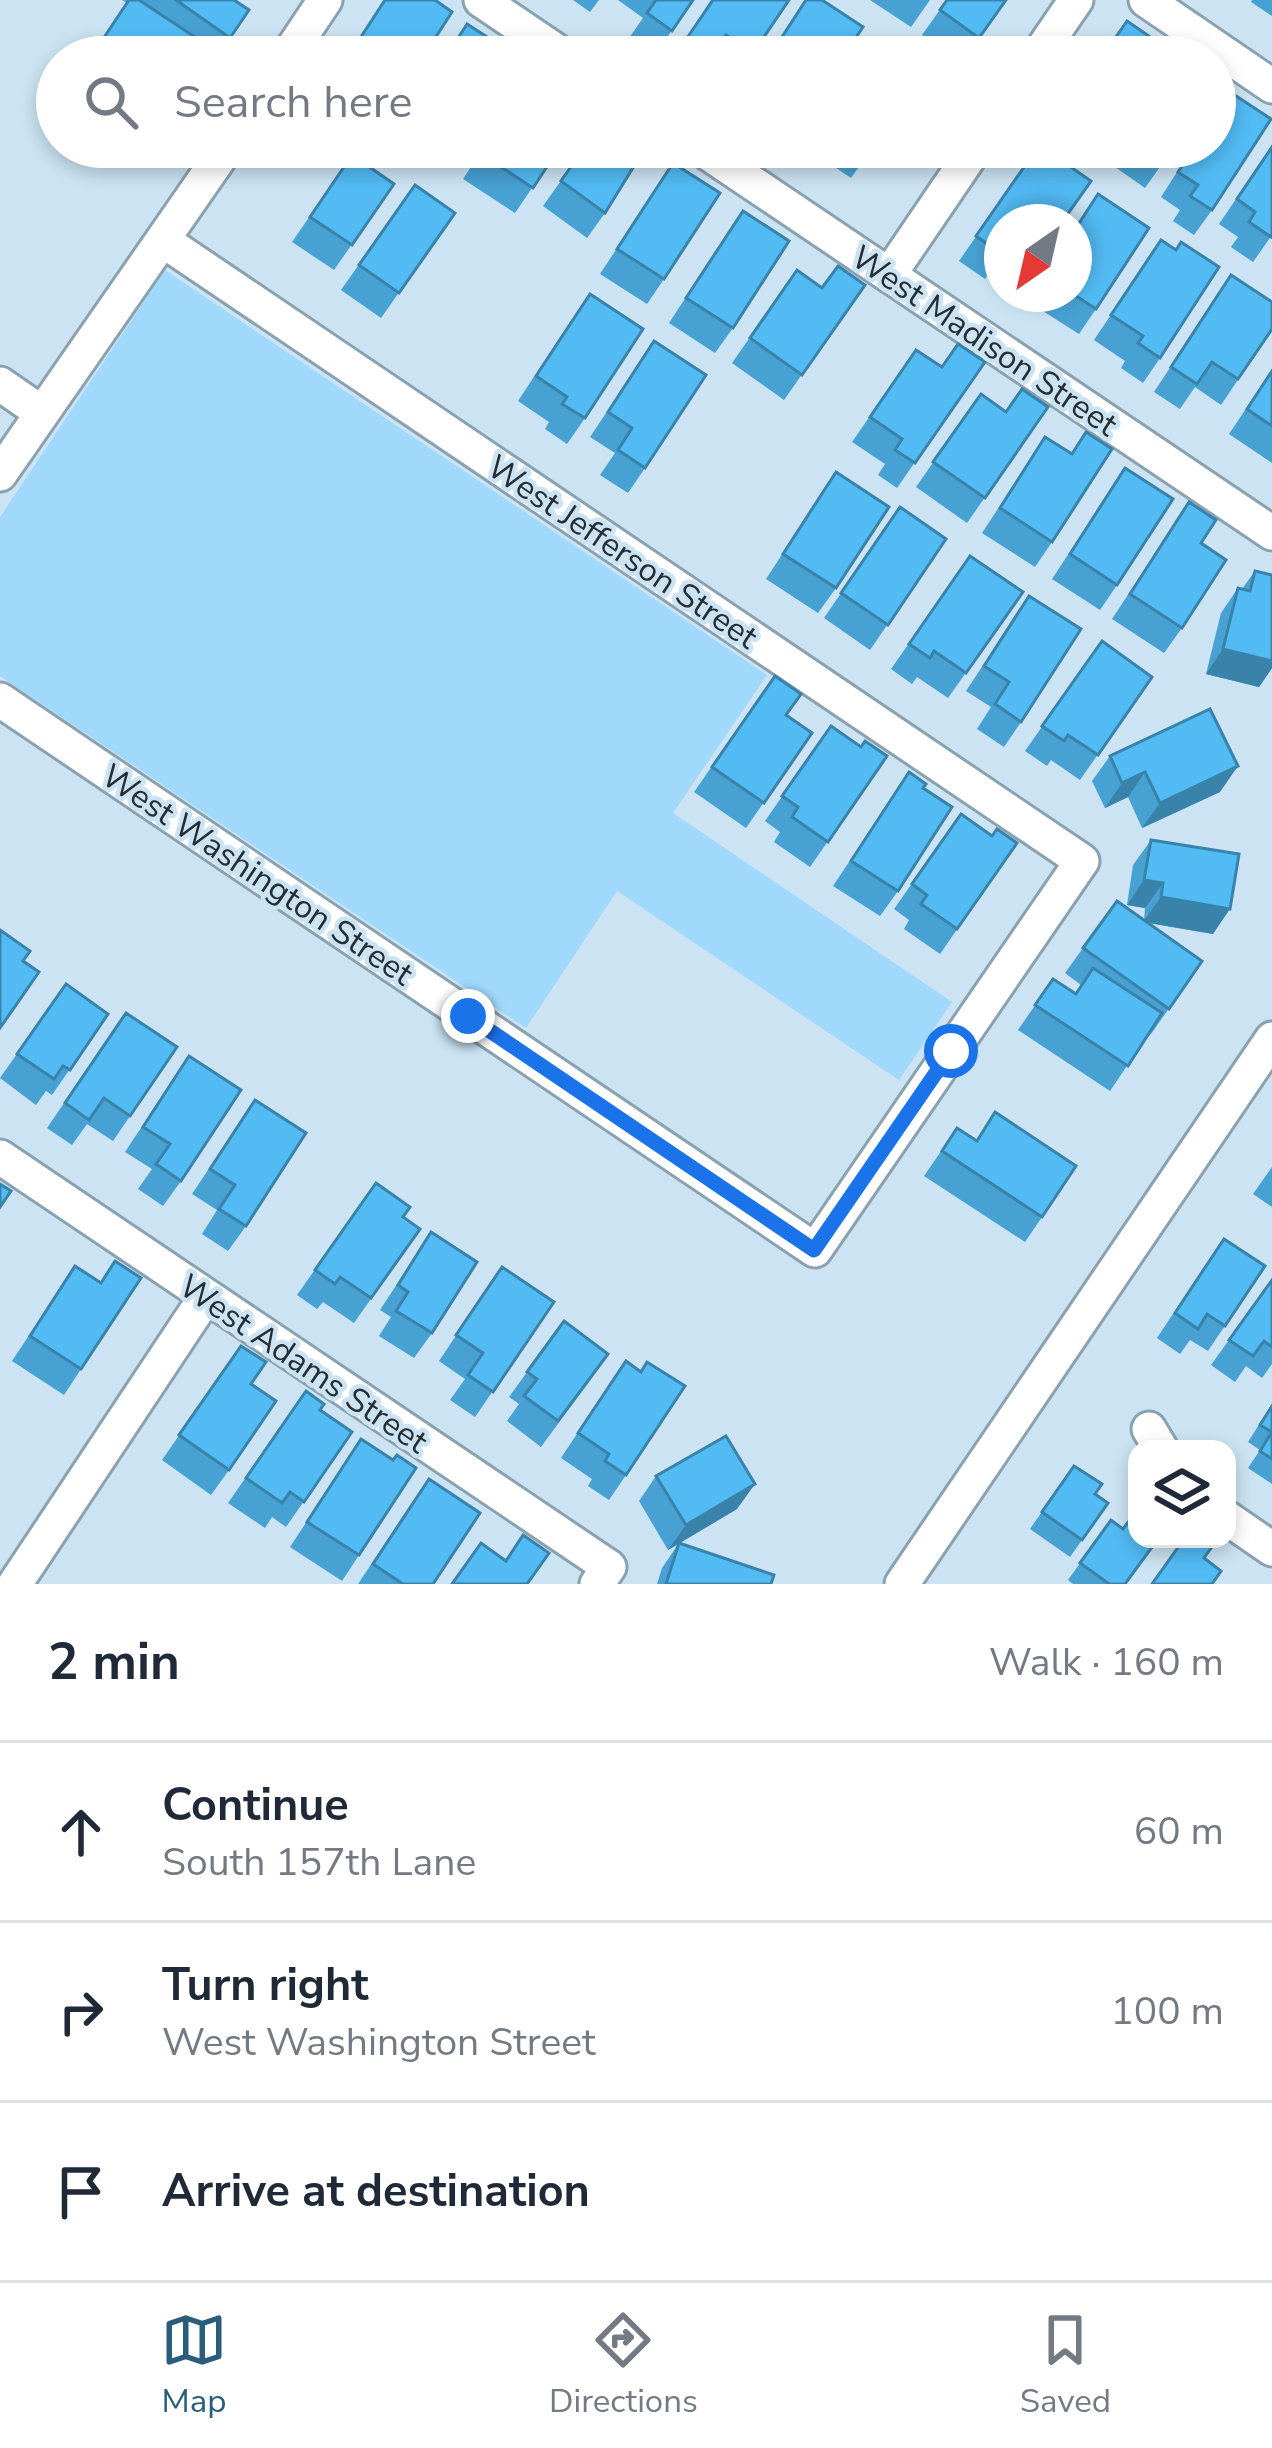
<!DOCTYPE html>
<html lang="en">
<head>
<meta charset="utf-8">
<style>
	:root { --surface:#fff; --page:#f2f2f3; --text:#1f2937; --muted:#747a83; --line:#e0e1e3; --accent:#2a5d7a }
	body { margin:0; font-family:"Nunito Sans",sans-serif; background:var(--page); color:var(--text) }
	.controls { position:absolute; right:36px; bottom:36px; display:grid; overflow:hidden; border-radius:24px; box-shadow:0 6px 18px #0003 }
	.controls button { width:108px; height:108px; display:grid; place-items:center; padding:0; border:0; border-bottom:3px solid var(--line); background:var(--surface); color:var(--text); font:60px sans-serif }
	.compass { position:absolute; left:984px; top:204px; width:108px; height:108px; border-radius:50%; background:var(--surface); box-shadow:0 6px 18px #0003; rotate:214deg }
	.stop { position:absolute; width:36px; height:36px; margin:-27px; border:9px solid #1a73e8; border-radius:50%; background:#fff }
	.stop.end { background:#1a73e8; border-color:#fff; box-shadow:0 3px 12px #0008 }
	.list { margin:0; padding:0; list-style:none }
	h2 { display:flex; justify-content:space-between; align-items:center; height:156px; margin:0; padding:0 48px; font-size:51px }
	h2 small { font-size:39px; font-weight:400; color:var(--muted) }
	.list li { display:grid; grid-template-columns:78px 1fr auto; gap:36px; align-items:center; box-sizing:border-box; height:180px; padding:0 48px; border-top:3px solid var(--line) }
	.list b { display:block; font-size:45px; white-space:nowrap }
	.list p { margin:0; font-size:39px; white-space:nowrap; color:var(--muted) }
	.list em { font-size:39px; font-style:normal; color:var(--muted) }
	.icon { flex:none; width:66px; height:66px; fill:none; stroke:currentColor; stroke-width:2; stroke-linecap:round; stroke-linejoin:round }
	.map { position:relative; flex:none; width:1272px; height:1584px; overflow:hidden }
	.search { position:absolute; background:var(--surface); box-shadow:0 6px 18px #0003; left:36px; right:36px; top:36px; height:132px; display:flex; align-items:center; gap:30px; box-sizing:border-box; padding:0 42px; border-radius:66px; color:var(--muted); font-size:45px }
	.sheet { height:696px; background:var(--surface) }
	nav { display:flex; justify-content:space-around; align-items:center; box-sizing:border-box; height:168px; border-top:3px solid var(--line); background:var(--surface); font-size:33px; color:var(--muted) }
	nav a { display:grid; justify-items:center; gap:6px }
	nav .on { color:var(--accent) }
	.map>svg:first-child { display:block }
</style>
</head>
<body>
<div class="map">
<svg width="1272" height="1584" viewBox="0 0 1272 1584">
	<rect width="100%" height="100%" fill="#cbe3f2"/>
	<!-- green -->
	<polygon fill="#a1d9fc" points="165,270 767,675 673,813 952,1002 899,1080 617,891 526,1028 0,676 0,517"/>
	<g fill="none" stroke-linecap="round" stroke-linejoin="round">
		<defs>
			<g id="minor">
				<polyline points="481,0 565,57"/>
				<polyline points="1146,0 1272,86"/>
				<polyline points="287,57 325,0"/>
				<polyline points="1037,57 1076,0"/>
				<polyline points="699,147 1272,533"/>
				<polyline points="889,275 976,147"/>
				<polyline points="0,384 42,413"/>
				<polyline points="0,474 227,147"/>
				<polyline points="0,700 815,1250 1082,861 164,241"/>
				<polyline points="0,1157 609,1567 597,1584"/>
				<polyline points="1149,1429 1161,1449"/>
				<polyline points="1227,1518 1272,1549"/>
				<polyline points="15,1584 205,1298"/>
				<polyline points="902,1584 1272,1039"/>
			</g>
		</defs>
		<!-- minor casing -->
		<use href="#minor" stroke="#8aa1af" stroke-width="39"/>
		<!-- minor -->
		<use href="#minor" stroke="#fff" stroke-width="33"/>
	</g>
	<!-- wall -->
	<g fill="#47a1d2">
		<polygon points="122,0 234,0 249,10 216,57 91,57 127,3"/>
		<polygon points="573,0 599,0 590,12"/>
		<polygon points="618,0 693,0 654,56 629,38 643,18"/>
		<polygon points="711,0 789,0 751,57 674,57"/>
		<polygon points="870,0 930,0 911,27"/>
		<polygon points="947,0 1006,0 966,57 953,57 922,35"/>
		<polygon points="1252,0 1272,0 1272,16 1251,2"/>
		<polygon points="1272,146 1272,235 1253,262 1231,247 1238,237 1219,224"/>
		<polygon points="420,147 462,147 449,166"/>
		<polygon points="484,147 560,147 515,213 463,179"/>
		<polygon points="585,147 605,213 587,238 543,206"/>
		<polygon points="805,147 873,147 851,178"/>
		<polygon points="1038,147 1002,222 1002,259 1000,257 985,279 959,261"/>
		<polygon points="1114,147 1174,147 1145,188 1105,160"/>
		<polygon points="1193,147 1215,147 1212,210 1194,235 1173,221 1180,210 1161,197"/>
		<polygon points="352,155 394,184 334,270 292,242"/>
		<polygon points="673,163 664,279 647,304 600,274"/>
		<polygon points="415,185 455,213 381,318 341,290"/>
		<polygon points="1098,194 1096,309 1079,334 1027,301 1032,294 1074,294 1074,229"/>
		<polygon points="743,211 733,328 715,353 669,323"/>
		<polygon points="1161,240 1160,358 1143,383 1121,368 1125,361 1094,340"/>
		<polygon points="797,270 822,288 865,285 784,400 732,363"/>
		<polygon points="1214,301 1272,329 1221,405 1195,387 1180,409 1154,392"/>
		<polygon points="572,319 585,418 567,444 545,429 549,422 518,401"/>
		<polygon points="654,341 645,468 628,493 600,475 615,453 590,437"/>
		<polygon points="916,350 942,367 985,362 897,488 878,475 885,464 852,442"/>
		<polygon points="1272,370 1272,463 1229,434"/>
		<polygon points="981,394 1006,412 1048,407 967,523 916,487"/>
		<polygon points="1045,437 1071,454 1052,542 1035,567 982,533"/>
		<polygon points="1125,468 1117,585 1100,610 1052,579"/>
		<polygon points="836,472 836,588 818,613 766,579"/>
		<polygon points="1189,502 1201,543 1182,628 1164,653 1112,619"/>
		<polygon points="900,507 946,539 870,650 824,618"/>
		<polygon points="970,556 1023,592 948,698 917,677 912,684 891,669"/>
		<polygon points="1255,571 1272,575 1272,668 1259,687 1206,674 1221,613 1238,588 1242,589"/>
		<polygon points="1029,596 1021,722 1004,747 977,729 991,707 966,691"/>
		<polygon points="1102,641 1152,677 1080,780 1051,760 1047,766 1025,751"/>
		<polygon points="775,676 786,715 812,733 746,828 694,792"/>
		<polygon points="831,726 861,747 887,756 810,867 774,842 780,832 765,821"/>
		<polygon points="1110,756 1220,792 1142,828 1128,797 1105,808 1092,781"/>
		<polygon points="909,772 923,788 898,891 880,916 833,886"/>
		<polygon points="961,814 992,836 1017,843 940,954 904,929 909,920 894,909"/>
		<polygon points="1151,840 1213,934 1149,923 1202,961 1151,1034 1149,1033 1110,1091 1018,1030 1053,979 1075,993 1081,985 1065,973 1117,901 1144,920 1145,908 1127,905 1133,865"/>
		<polygon points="66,984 108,1014 52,1095 46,1091 36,1105 0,1078"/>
		<polygon points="126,1013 177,1047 113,1141 87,1124 72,1145 47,1128"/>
		<polygon points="172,1081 181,1181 163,1206 138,1189 152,1169 125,1152"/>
		<polygon points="995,1112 1042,1217 1025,1242 924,1176 957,1128 976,1141"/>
		<polygon points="238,1125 246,1226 228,1251 202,1234 217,1210 192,1194"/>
		<polygon points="1272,1167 1272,1207 1253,1194"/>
		<polygon points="376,1183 403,1217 420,1229 354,1323 323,1302 317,1309 297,1295"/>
		<polygon points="431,1232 432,1333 414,1358 379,1336 391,1317 380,1310"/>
		<polygon points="1206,1264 1265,1266 1208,1351 1190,1340 1180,1354 1157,1338"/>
		<polygon points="75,1266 100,1283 81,1369 64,1395 12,1361"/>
		<polygon points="502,1267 554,1302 475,1417 450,1400 465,1379 439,1361"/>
		<polygon points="1272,1280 1272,1364 1262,1378 1246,1366 1235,1382 1211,1365"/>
		<polygon points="564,1321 591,1379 541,1447 507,1421 519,1404 509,1397"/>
		<polygon points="241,1346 251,1384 229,1470 211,1495 162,1460"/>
		<polygon points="608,1387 626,1475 609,1500 588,1486 592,1479 561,1458"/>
		<polygon points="306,1391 320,1410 352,1432 286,1527 272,1517 265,1528 228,1503"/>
		<polygon points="1272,1404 1272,1484 1248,1468 1260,1450 1248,1442"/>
		<polygon points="361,1439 393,1460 359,1555 342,1581 290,1547"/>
		<polygon points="1074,1466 1095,1494 1108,1503 1070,1557 1030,1529"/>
		<polygon points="656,1476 737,1509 668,1550 639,1501"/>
		<polygon points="411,1504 433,1584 358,1584"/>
		<polygon points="1111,1520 1126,1584 1073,1584 1068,1580"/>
		<polygon points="679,1543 771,1584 657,1584 662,1568"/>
	</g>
	<!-- shaded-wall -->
	<g fill="#3983ab">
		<polygon points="1223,649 1272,661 1272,668 1259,687 1206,674"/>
		<polygon points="1238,766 1220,792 1142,828 1160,803"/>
		<polygon points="1145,772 1128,797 1105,808 1122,783"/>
		<polygon points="1144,880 1163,883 1145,908 1127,905"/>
		<polygon points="1161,897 1230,909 1213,934 1143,922"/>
		<polygon points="755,1484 737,1509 668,1550 686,1525"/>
	</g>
	<!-- building -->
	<g fill="#52bbf4" stroke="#3983ab" stroke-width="3">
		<polygon points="129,0 139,0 219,53 216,57 110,57 97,48"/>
		<polygon points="176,0 234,0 249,10 230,38"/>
		<polygon points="385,0 435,0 452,12 423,57 348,57"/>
		<polygon points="656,0 693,0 672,31 647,13"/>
		<polygon points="713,0 789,0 753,53 726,35 709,57 685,41"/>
		<polygon points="806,0 822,0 863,27 843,57 769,57"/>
		<polygon points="947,0 1006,0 979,38 940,10"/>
		<polygon points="1127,21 1166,48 1160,57 1102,57"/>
		<polygon points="467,24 518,57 446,57"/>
		<polygon points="878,38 907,57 865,57"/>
		<polygon points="1215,73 1222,77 1215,87"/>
		<polygon points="1230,92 1271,119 1212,210 1190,196 1198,185 1178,172 1195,147 1215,147 1215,116"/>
		<polygon points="485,147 560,147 533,188 481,154"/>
		<polygon points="585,147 640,147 644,150 605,213 561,181"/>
		<polygon points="1038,147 1042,147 1091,181 1062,222 1002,222 1002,254 976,236"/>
		<polygon points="1140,147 1174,147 1163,163"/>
		<polygon points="1272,147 1272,235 1271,237 1249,222 1255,212 1237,199"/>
		<polygon points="352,155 394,184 352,245 310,217"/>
		<polygon points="673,163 720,193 664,279 617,249"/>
		<polygon points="415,185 455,213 399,293 359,265"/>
		<polygon points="1098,194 1149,228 1096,309 1073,294 1074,231"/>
		<polygon points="743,211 789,241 733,328 686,298"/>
		<polygon points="1161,240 1176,250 1181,242 1219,267 1160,358 1138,343 1143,336 1111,315"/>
		<polygon points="838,266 865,285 802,375 750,338 797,270 822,288"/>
		<polygon points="1231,275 1272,302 1272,329 1238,379 1212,362 1197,384 1171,367"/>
		<polygon points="590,294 643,329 585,418 562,404 567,397 536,376"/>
		<polygon points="654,341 706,375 645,468 618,450 632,428 608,412"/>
		<polygon points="958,344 985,362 915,463 895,450 902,439 870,417 916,350 942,367"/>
		<polygon points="1272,371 1272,426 1247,409"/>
		<polygon points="1022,389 1048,407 985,498 933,462 981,394 1006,412"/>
		<polygon points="1086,432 1112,449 1052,542 1000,508 1045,437 1072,454"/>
		<polygon points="1125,468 1173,499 1117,585 1070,554"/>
		<polygon points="836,472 889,507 836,588 783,554"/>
		<polygon points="1189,502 1216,520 1201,543 1226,560 1182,628 1130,594"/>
		<polygon points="900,507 946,539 888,625 841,593"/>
		<polygon points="970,556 1023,592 966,673 934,651 930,658 909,644"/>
		<polygon points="1255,571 1272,575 1272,661 1223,649 1238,588 1250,591"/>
		<polygon points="1029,596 1081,629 1021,722 995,704 1009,682 984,666"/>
		<polygon points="1102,641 1152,677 1098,755 1068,735 1064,741 1042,726"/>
		<polygon points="775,676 801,694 786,715 812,733 764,803 712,767"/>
		<polygon points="1210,709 1238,766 1160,803 1145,772 1122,783 1110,756"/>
		<polygon points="831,726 861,747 865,741 887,756 828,842 792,817 798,807 782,796"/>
		<polygon points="909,772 926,784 923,788 952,807 898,891 851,861"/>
		<polygon points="961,814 992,836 997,829 1017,843 957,929 921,904 927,895 912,884"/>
		<polygon points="1151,840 1239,854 1230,909 1161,897 1163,883 1144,880"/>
		<polygon points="1117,901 1202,961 1169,1009 1083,948"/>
		<polygon points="0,930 30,951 23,961 39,972 0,1028"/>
		<polygon points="1093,968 1162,1013 1128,1066 1035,1005 1053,979 1076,994"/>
		<polygon points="66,984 108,1014 70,1070 63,1066 54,1079 17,1054"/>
		<polygon points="126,1013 177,1047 130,1116 104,1098 89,1120 65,1103"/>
		<polygon points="189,1056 241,1090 181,1181 156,1164 170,1144 143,1127"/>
		<polygon points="255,1100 306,1133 246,1226 219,1209 235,1185 210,1169"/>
		<polygon points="995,1112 1076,1166 1042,1217 942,1151 957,1128 977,1141"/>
		<polygon points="376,1183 410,1207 403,1217 420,1229 371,1298 340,1277 335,1284 315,1270"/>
		<polygon points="0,1184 11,1191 0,1207"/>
		<polygon points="431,1232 477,1262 432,1333 396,1311 408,1292 398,1285"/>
		<polygon points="1224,1239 1265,1266 1225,1326 1207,1314 1198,1329 1175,1313"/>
		<polygon points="115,1261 141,1278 81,1369 30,1336 75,1266 101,1283"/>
		<polygon points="502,1267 554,1302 493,1392 468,1375 483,1353 456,1335"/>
		<polygon points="1272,1280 1272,1347 1264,1341 1253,1356 1229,1340"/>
		<polygon points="564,1321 608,1354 558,1421 524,1396 537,1379 527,1372"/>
		<polygon points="241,1346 266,1362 251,1384 276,1401 229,1470 179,1435"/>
		<polygon points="626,1361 641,1372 647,1362 685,1386 626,1475 605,1461 609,1454 578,1433"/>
		<polygon points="306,1391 324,1404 320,1410 352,1432 304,1502 290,1492 282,1503 246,1478"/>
		<polygon points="1272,1406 1272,1459 1260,1451 1272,1432 1260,1425"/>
		<polygon points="726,1436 755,1484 686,1525 656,1476"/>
		<polygon points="361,1439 393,1460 397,1455 416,1468 359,1555 307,1522"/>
		<polygon points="1074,1466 1102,1484 1095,1494 1108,1503 1082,1540 1042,1512"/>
		<polygon points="429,1479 480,1513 433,1584 403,1584 373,1564"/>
		<polygon points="1137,1510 1137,1539 1158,1539 1125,1584 1109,1584 1080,1563 1111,1520 1123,1529"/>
		<polygon points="523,1535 549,1553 527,1584 452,1584 481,1543 506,1561"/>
		<polygon points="1184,1539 1208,1539 1214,1544 1204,1558 1221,1571 1212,1584 1152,1584"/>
		<polygon points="679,1543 774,1575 771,1584 666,1584"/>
	</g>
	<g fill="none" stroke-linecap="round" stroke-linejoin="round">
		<!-- route -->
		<polyline stroke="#1a73e8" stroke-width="15" points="468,1016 814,1250 951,1051"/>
	</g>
	<g text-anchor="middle" stroke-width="9" stroke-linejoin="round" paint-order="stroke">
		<!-- street labels -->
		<g font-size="33" fill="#252e34" stroke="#cbe3f2">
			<text transform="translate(985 340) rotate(34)" y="12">West Madison Street</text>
			<text transform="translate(623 551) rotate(34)" y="12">West Jefferson Street</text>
			<text transform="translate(258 874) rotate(34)" y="12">West Washington Street</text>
			<text transform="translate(304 1363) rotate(34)" y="12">West Adams Street</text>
		</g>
	</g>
</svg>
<div class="controls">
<button><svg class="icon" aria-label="layers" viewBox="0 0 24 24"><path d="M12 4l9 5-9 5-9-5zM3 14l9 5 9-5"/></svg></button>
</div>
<svg class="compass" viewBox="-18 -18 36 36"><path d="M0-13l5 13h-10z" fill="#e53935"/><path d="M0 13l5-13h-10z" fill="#747a83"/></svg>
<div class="stop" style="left:951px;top:1051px"></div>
<div class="stop end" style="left:468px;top:1016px"></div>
<div class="search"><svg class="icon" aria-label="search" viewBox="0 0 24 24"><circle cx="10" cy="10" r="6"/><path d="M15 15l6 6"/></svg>Search here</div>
</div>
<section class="sheet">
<h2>2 min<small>Walk · 160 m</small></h2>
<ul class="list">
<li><svg class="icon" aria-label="ahead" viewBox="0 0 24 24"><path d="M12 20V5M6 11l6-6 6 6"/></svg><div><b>Continue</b><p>South 157th Lane</p></div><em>60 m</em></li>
<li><svg class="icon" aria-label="right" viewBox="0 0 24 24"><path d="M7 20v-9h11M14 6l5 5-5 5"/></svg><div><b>Turn right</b><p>West Washington Street</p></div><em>100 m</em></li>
<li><svg class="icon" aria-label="arrive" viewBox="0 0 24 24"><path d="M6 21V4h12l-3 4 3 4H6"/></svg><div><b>Arrive at destination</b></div></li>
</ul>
</section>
<nav>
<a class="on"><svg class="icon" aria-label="map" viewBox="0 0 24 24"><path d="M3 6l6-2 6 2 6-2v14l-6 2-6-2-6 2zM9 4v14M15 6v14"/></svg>Map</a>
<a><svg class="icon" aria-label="directions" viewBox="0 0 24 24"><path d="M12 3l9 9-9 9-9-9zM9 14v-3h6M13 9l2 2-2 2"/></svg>Directions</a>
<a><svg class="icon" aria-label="saved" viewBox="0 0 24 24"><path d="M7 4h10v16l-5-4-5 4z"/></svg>Saved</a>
</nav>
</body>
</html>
